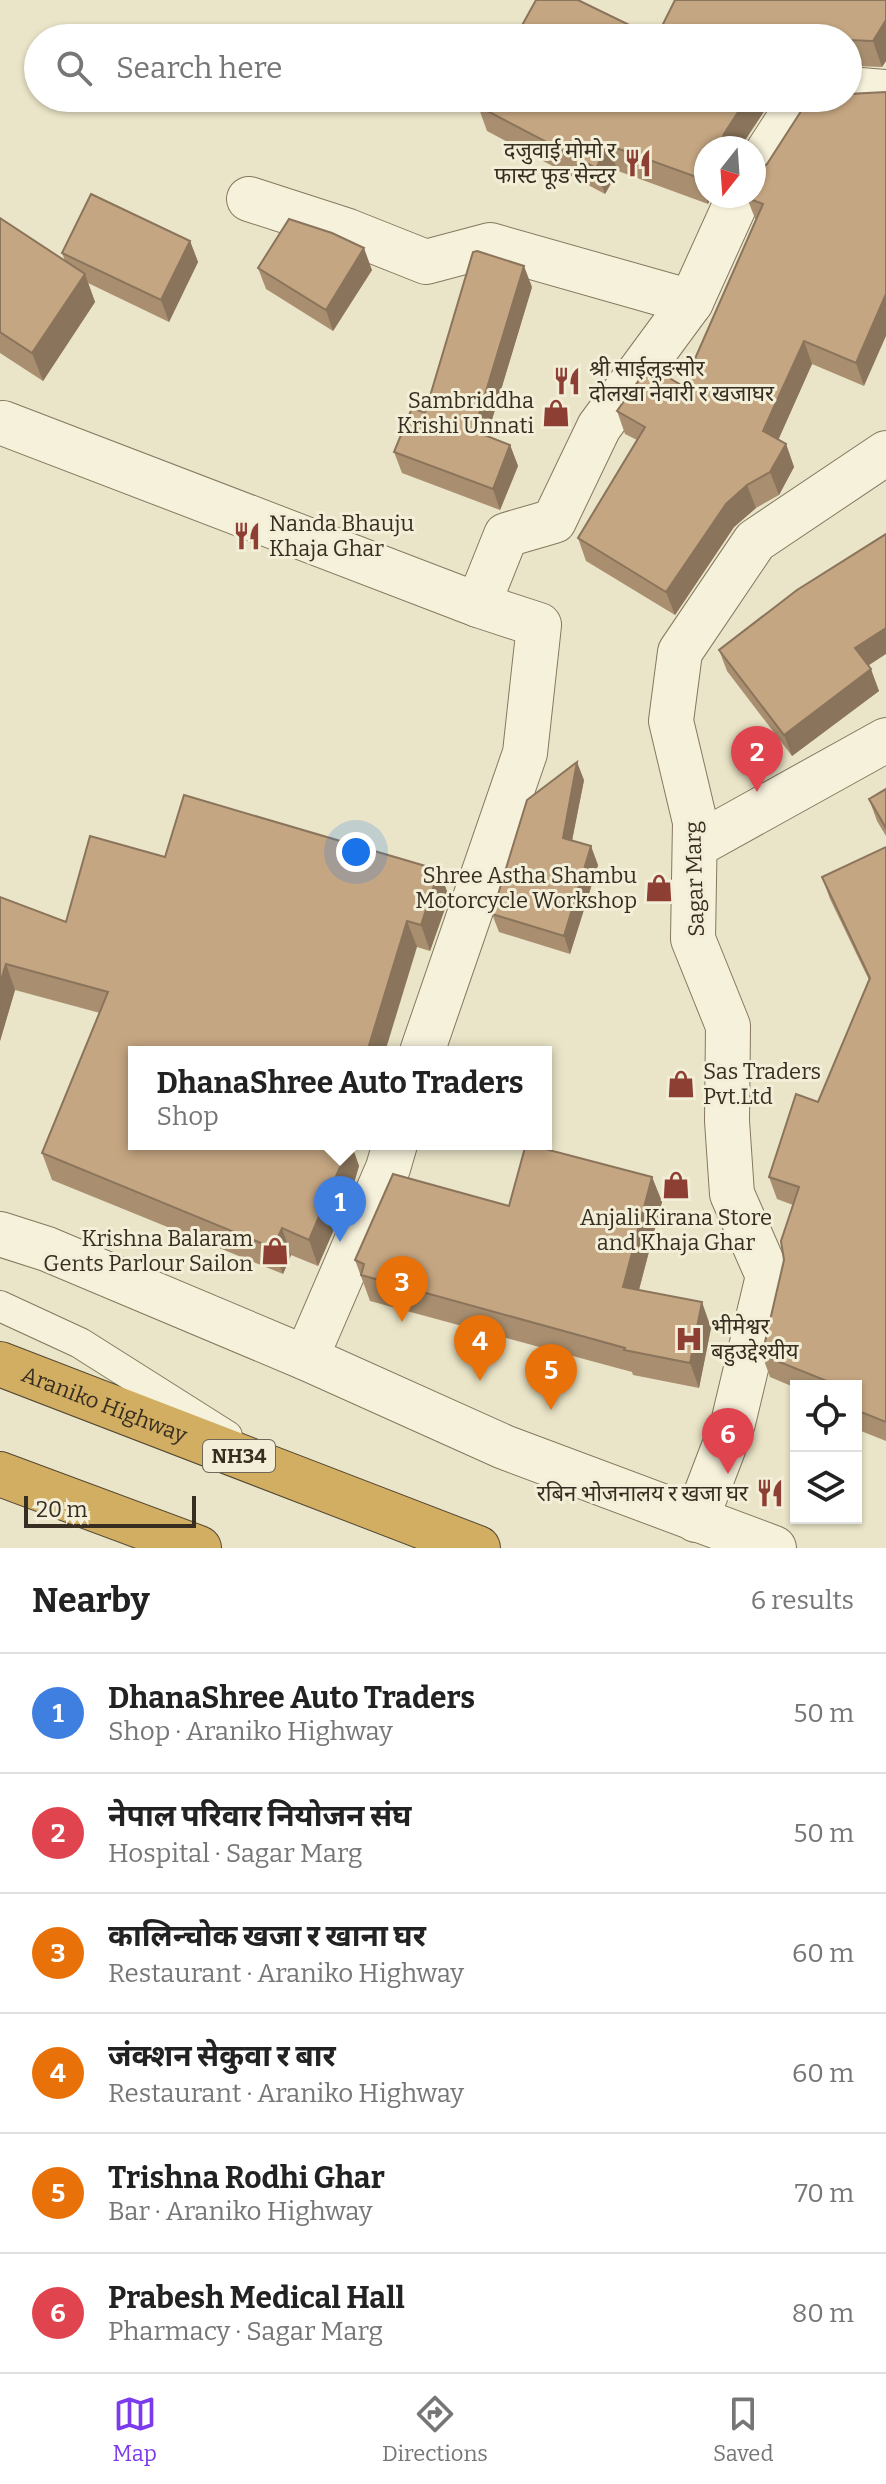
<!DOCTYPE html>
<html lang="en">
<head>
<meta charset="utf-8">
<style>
	:root { --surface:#fff; --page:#f2f2f2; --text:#222; --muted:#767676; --line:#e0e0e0; --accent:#7c3aed }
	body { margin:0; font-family:Bitter,"Noto Sans Devanagari",serif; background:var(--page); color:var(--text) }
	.controls { position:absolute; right:24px; bottom:24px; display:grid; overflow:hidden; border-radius:0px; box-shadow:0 2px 6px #0004 }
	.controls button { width:72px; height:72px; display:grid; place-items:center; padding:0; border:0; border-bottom:2px solid var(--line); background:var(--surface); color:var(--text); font:40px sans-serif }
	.compass { position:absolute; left:694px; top:136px; width:72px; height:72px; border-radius:50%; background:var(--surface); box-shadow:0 2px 6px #0004; rotate:197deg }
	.scale { position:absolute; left:24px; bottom:20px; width:172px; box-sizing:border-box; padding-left:8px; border:4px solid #372e21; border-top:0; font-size:22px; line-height:28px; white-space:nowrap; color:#372e21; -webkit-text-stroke:6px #f3eed7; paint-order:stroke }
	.you { position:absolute; left:356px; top:852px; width:28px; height:28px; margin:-20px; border:6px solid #fff; border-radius:50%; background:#1a73e8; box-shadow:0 0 0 12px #1a73e833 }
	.badge { display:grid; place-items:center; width:52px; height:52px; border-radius:50%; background:var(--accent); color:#fff; font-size:26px; font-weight:700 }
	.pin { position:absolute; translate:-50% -66px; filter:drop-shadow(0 2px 4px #0008) }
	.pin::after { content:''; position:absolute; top:42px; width:28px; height:24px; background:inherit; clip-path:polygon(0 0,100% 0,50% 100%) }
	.popup { position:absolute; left:128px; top:1046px; width:424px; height:104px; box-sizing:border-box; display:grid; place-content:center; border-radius:0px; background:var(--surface); filter:drop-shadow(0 2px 6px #0005); font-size:26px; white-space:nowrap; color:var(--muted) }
	.popup b { font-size:30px; color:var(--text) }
	.popup::after { content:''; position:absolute; left:50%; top:100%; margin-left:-16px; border:16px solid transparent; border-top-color:var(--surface) }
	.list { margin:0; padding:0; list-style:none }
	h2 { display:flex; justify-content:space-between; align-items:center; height:104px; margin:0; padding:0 32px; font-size:34px }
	h2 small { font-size:26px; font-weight:400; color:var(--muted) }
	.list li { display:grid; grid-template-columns:52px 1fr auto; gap:24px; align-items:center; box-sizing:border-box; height:120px; padding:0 32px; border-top:2px solid var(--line) }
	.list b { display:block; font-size:30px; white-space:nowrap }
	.list p { margin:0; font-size:26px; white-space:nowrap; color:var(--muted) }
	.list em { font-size:26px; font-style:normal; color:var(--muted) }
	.icon { flex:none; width:44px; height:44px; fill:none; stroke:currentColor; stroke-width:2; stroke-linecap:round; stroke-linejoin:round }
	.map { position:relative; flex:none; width:886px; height:1548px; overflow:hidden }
	.search { position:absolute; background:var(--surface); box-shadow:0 2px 6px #0004; left:24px; right:24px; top:24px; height:88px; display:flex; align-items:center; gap:20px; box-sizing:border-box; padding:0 28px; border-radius:44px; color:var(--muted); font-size:30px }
	.sheet { height:824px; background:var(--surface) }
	nav { display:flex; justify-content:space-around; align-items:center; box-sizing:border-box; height:112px; border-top:2px solid var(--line); background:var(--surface); font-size:22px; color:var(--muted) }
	nav a { display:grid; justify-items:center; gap:4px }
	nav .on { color:var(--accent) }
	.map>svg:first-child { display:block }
</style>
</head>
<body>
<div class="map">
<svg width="886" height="1548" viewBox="0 0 886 1548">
	<rect width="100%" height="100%" fill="#eae5c8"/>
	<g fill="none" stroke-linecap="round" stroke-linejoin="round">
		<defs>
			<polyline id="lane" points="0,1306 80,1343 227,1436"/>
			<g id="street">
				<polyline points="848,93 860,90 886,92"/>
				<polyline points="754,173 792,114 801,105 829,98"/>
				<polyline points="249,199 348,231 426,262 490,245 691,302"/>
				<polyline points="3,423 478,605"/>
				<polyline points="695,846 886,740"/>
				<polyline points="422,1052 525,753 539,625 478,605 506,535 554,521 599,427 691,302 739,196"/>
				<polyline points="0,1234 47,1249 306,1358 504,1447 774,1548"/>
				<polyline points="306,1358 388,1168 395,1144"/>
				<polyline points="696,1520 733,1423 768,1276 732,1194 727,1121 728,1026 693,939 695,822 671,721 680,652 755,541 886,453"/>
			</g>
			<g id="highway">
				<path id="s1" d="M0,1364L478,1548"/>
				<polyline points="0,1474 199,1548"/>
			</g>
		</defs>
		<!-- lane casing -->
		<use href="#lane" stroke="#85785f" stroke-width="32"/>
		<!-- street casing -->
		<use href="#street" stroke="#85785f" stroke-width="46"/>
		<!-- highway casing -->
		<use href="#highway" stroke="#534632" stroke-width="46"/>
		<!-- lane -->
		<use href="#lane" stroke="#f6f1db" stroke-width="30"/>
		<!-- street -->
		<use href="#street" stroke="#f6f1db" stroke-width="44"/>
		<!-- highway -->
		<use href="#highway" stroke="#d1ae62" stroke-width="44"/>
	</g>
	<!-- wall -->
	<g fill="#a98f70">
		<polygon points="886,0 886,61 882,67 854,66 848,68 848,38"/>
		<polygon points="805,105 864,386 812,364 778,440 786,444 794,467 779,495 756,508 734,527 675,615 586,561 578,538 637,440 625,434 617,411 683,386 756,221 747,198 767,164"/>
		<polygon points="478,106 706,148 708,204 618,171 605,194 487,131"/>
		<polygon points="0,218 65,261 62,253 190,241 198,262 169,322 88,283 95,302 43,381 0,353"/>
		<polygon points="258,268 372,270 333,331 266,289"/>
		<polygon points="532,287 487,436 510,445 518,466 500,510 402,473 394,452 425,413"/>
		<polygon points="719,650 868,666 879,691 792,756 727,671"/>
		<polygon points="584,780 572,840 598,865 570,954 499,932 492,914"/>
		<polygon points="886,789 886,836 877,821 869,799"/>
		<polygon points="886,847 886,1441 856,1429 856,1386 796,1386 796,1388 770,1377 762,1355 784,1260 793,1205 777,1199 769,1177 818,1102 869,980 830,899 822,877"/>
		<polygon points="165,857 439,870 449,897 430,951 417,947 134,1144 357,1144 354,1152 359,1166 353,1186 318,1266 291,1255 283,1274 52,1180 42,1153 100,1013 15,990 0,1041 0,897 66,922"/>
		<polygon points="652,1177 662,1202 639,1290 711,1328 699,1388 633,1375 632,1372 370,1301 355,1260 509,1206"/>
	</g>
	<!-- shaded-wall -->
	<g fill="#8a745b">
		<polygon points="886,20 886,61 882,67 873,41"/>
		<polygon points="747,98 773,98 740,148 720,148 724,134"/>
		<polygon points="608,145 618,171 605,194 596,168"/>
		<polygon points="706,162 706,196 712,196 708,204 699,178"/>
		<polygon points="190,241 198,262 169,322 161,300"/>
		<polygon points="364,248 372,270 333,331 326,310"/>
		<polygon points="524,266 532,287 482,453 474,431"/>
		<polygon points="85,274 95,302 43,381 32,353"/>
		<polygon points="886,294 886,336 864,386 856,363"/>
		<polygon points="804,341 812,364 772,454 763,431"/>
		<polygon points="786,444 794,467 779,495 770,472"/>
		<polygon points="510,445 518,466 500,510 493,489"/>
		<polygon points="747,485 756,508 734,527 675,615 666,592 726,504"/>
		<polygon points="886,628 886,654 863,669 855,648"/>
		<polygon points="871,669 879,691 792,756 784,735"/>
		<polygon points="577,762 584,780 569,856 563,838"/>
		<polygon points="591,846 598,865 570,954 564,936"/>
		<polygon points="439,870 449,897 430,951 421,925"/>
		<polygon points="407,921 417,947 385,1052 367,1052"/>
		<polygon points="6,964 15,990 0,1041 0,983"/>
		<polygon points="345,1144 357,1144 354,1152 359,1166 353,1186 318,1266 309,1240"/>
		<polygon points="652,1177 662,1202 633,1312 623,1287"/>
		<polygon points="282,1228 291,1255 283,1274 273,1248"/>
		<polygon points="702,1302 711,1328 699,1388 690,1363"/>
	</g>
	<!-- building -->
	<g fill="#c5a682" stroke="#8a745b" stroke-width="2">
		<polygon points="536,0 578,0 656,38 515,38"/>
		<polygon points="675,0 886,0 886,20 873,41 848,40 848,38 656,38"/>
		<polygon points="886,92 886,294 856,363 804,341 763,431 786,444 770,472 747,485 726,504 666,592 578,538 645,427 617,411 649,366 683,386 763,204 747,198 747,196 754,196 754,176 755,173 767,164 805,105 825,98 848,98 848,94"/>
		<polygon points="482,98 747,98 724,134 720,148 706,148 706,162 699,178 608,145 596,168 478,106"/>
		<polygon points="91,194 190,241 161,300 62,253"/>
		<polygon points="0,218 85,274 32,353 0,332"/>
		<polygon points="289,219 332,233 364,248 326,310 258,268"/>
		<polygon points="477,251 524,266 474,431 510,445 493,489 394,452 412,408 425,413 473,252"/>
		<polygon points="886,534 886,628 855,648 871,669 784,735 719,650 797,590"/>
		<polygon points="577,762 563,838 591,846 564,936 492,914 527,800"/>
		<polygon points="886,789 886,828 869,799"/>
		<polygon points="184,795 439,870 421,925 407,921 367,1052 134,1052 134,1144 348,1144 343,1160 309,1240 282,1228 273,1248 42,1153 108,992 6,964 0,983 0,897 66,922 90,836 165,857"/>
		<polygon points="886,847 886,1422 856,1410 856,1386 825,1386 827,1381 762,1355 784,1260 781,1241 799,1187 769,1177 796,1094 818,1102 870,978 822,877"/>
		<polygon points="526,1144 652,1177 623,1287 702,1302 690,1363 624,1350 625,1348 361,1275 364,1264 355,1260 393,1174 509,1206"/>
	</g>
	<!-- icons -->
	<defs>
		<symbol id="restaurant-bare" viewBox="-9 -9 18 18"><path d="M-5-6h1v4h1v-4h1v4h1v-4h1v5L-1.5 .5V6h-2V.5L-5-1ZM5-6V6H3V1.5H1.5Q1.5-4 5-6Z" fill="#8e3f34" stroke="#f3eed7" stroke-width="2.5" paint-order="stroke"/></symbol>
		<symbol id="shop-bare" viewBox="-9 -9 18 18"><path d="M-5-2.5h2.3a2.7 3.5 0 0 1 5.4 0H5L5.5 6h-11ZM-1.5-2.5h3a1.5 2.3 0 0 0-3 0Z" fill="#8e3f34" stroke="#f3eed7" stroke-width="2.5" paint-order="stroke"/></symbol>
		<symbol id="hospital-bare" viewBox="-9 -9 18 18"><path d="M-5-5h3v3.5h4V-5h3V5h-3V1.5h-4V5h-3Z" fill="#8e3f34" stroke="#f3eed7" stroke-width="2.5" paint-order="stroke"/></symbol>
	</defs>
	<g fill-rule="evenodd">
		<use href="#restaurant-bare" x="618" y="143" width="40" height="40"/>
		<use href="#restaurant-bare" x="547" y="361" width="40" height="40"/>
		<use href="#shop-bare" x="536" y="393" width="40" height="40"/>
		<use href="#restaurant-bare" x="227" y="516" width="40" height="40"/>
		<use href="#shop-bare" x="639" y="868" width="40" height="40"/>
		<use href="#shop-bare" x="661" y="1064" width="40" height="40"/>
		<use href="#shop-bare" x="656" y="1165" width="40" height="40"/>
		<use href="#shop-bare" x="255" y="1231" width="40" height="40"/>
		<use href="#hospital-bare" x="669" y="1319" width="40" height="40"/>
		<use href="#restaurant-bare" x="750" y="1473" width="40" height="40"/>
	</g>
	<g text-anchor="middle" stroke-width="6" stroke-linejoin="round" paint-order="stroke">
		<!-- shield labels -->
		<rect fill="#f3eed7" stroke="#6f6858" stroke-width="2" x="203" y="1440" width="72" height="32" rx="6"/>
		<g font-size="20" font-weight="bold" fill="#372e21">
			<text x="239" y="1463">NH34</text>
		</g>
		<!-- poi labels -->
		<g font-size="22" fill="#372e21" stroke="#f3eed7" text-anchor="end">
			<text x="616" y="158">दजुवाई मोमो र<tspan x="616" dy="25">फास्ट फूड सेन्टर</tspan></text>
			<text x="589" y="376" text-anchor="start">श्री साईलुङसोर<tspan x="589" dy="25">दोलखा नेवारी र खजाघर</tspan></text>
			<text x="534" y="408">Sambriddha<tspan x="534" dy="25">Krishi Unnati</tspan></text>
			<text x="269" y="531" text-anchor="start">Nanda Bhauju<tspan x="269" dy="25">Khaja Ghar</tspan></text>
			<text x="637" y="883">Shree Astha Shambu<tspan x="637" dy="25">Motorcycle Workshop</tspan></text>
			<text x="703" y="1079" text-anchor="start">Sas Traders<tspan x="703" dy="25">Pvt.Ltd</tspan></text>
			<text x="676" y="1225" text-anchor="middle">Anjali Kirana Store<tspan x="676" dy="25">and Khaja Ghar</tspan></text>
			<text x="253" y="1246">Krishna Balaram<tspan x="253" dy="25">Gents Parlour Sailon</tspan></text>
			<text x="711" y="1334" text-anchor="start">भीमेश्वर<tspan x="711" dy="25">बहुउद्देश्यीय</tspan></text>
			<text x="748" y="1501">रबिन भोजनालय र खजा घर</text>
		</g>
		<!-- street labels -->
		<g font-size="22" fill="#372e21" stroke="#f3eed7">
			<text transform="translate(694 879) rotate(-92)" y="8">Sagar Marg</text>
			<text dy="8" stroke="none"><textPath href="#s1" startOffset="112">Araniko Highway</textPath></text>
		</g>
	</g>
</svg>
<div class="controls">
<button><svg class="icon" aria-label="locate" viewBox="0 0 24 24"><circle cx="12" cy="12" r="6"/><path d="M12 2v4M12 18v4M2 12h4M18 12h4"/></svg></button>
<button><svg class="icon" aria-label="layers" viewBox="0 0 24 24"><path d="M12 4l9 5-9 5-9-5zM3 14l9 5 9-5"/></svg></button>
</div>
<svg class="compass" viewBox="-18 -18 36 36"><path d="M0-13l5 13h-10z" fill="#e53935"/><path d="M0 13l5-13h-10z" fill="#767676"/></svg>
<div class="scale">20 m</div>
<div class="you"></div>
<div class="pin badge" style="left:340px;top:1242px;background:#3f7fe0">1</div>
<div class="popup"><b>DhanaShree Auto Traders</b>Shop</div>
<div class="pin badge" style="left:757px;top:792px;background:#e0444e">2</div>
<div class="pin badge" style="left:402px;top:1322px;background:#e8710a">3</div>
<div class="pin badge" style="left:480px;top:1381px;background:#e8710a">4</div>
<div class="pin badge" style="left:551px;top:1410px;background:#e8710a">5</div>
<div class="pin badge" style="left:728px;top:1474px;background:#e0444e">6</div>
<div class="search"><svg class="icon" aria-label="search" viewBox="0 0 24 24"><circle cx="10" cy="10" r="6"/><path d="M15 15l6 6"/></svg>Search here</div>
</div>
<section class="sheet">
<h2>Nearby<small>6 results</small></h2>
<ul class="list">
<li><span class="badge" style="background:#3f7fe0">1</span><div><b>DhanaShree Auto Traders</b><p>Shop · Araniko Highway</p></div><em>50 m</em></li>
<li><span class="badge" style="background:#e0444e">2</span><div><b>नेपाल परिवार नियोजन संघ</b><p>Hospital · Sagar Marg</p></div><em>50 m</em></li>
<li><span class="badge" style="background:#e8710a">3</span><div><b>कालिन्चोक खजा र खाना घर</b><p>Restaurant · Araniko Highway</p></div><em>60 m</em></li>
<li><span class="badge" style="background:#e8710a">4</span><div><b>जंक्शन सेकुवा र बार</b><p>Restaurant · Araniko Highway</p></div><em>60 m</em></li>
<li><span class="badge" style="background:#e8710a">5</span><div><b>Trishna Rodhi Ghar</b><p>Bar · Araniko Highway</p></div><em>70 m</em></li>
<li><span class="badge" style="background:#e0444e">6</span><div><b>Prabesh Medical Hall</b><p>Pharmacy · Sagar Marg</p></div><em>80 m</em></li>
</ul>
</section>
<nav>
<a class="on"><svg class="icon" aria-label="map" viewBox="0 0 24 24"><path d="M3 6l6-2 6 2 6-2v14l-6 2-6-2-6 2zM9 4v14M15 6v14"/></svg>Map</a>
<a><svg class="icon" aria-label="directions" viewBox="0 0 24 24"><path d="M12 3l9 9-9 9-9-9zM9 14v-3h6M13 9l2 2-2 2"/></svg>Directions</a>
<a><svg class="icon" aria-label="saved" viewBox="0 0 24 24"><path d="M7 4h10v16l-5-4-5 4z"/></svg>Saved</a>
</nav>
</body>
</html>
